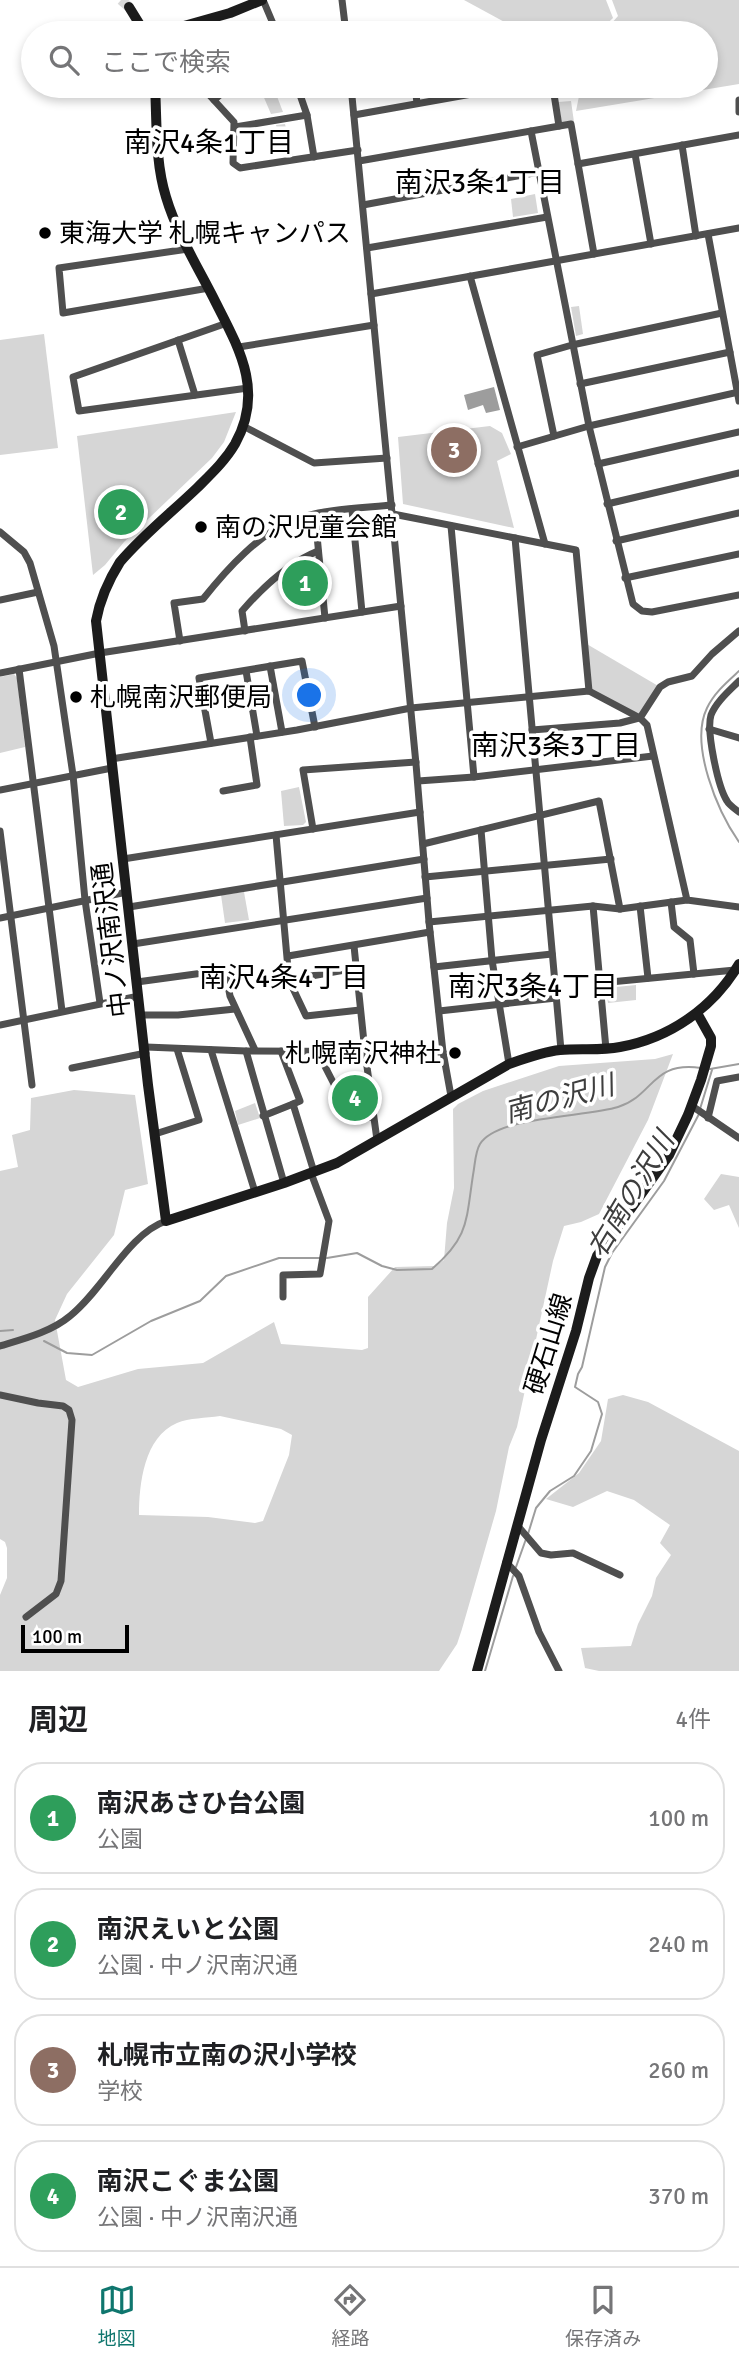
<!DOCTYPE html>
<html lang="ja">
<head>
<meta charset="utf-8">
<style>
	:root { --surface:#fff; --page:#f6f6f6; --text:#202124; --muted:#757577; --line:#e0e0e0; --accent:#0f766e }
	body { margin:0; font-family:Signika,"Noto Sans JP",sans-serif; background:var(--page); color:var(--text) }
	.scale { position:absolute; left:21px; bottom:18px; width:108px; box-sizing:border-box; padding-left:7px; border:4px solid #000; border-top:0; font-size:19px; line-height:24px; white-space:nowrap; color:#000; -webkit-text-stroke:5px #fff; paint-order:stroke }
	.you { position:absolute; left:310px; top:696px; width:24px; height:24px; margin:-18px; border:5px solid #fff; border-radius:50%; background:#1a73e8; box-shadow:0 0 0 10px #1a73e833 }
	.badge { display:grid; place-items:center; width:46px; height:46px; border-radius:50%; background:var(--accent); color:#fff; font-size:23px; font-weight:700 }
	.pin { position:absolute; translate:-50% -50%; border:4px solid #fff; box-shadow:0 2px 7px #0006 }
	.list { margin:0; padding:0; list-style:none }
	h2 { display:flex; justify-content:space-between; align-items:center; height:91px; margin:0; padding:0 28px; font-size:30px }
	h2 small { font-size:23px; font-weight:400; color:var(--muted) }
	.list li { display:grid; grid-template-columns:46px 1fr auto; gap:21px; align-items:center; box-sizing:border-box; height:112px; margin:0 14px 14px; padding:0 14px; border:2px solid var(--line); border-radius:28px }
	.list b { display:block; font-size:26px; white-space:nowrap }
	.list p { margin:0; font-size:23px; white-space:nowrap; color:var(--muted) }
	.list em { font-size:23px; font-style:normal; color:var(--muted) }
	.icon { flex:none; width:38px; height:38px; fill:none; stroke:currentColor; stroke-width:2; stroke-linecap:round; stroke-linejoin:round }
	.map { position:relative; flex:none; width:739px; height:1671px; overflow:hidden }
	.search { position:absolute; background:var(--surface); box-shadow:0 4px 10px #0003; left:21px; right:21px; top:21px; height:77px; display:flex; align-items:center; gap:18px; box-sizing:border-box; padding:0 24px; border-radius:38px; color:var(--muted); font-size:26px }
	.sheet { height:595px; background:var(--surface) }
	nav { display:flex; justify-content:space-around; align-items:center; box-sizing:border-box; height:98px; border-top:2px solid var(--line); background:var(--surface); font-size:19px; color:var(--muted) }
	nav a { display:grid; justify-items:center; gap:4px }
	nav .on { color:var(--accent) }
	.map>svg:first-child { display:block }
</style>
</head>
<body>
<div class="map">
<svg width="739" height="1671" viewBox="0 0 739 1671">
	<rect width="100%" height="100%" fill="#fff"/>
	<!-- green -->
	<g fill="#d6d6d6" fill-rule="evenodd">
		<polygon points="464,0 606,0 613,18 597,33 525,33"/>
		<polygon points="612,0 739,0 739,84 576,111 581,86 706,86 706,33 603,33 618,16"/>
		<polygon points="259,86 273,86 283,112 271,114"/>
		<polygon points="571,101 574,122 562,123 558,102"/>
		<polygon points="285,124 293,155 284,156 276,125"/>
		<polygon points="535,194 538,213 513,217 511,199"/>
		<polygon points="579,306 583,334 576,336 571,307"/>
		<polygon points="44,334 58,448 0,455 0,340"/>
		<polygon points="236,412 224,442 212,458 124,542 105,565 93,575 77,436"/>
		<polygon points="490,426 502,433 511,454 497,461 514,528 403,504 398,437"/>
		<polygon points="316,557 319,596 295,600 291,570"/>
		<polygon points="585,643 660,687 640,718 589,691"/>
		<polygon points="14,674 17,678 25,747 0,753 0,677"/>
		<polygon points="299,787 306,822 303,825 284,826 281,791"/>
		<polygon points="244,892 249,920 225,923 221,895"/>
		<polygon points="636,985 636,1000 608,1003 606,988"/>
		<path d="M673,1054L648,1120L599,1214L581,1222L564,1226L553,1261L517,1427L509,1447L496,1511L462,1629L457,1644L439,1671H0V1595L7,1578V1548L5,1542L0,1539V1171L18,1167L12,1135L30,1130L31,1098L74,1090L135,1095L148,1184L125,1190L114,1235L67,1294L55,1320L66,1380L78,1387L138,1369L203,1363L274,1322L281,1344L362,1350L368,1348V1297L395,1267L435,1266L444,1260L447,1223L454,1188L453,1109L458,1104L483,1091L559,1066L655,1059ZM220,1416L281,1429L292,1435L289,1455L263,1521L255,1523L208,1517L139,1515C139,1484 144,1437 177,1423C189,1418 206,1418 220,1416Z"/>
		<polygon points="362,1082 366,1111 355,1116 338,1084"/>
		<polygon points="255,1103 260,1118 238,1125 235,1111"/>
		<polygon points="721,1174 739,1177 739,1228 729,1205 714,1210 704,1199"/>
		<polygon points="623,1395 648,1402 739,1451 739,1671 599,1671 585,1668 581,1648 631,1646 638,1624 652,1596 656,1578 671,1555 660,1543 670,1525 634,1500 607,1491 573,1507 546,1499 579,1473 601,1441 608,1399"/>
	</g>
	<!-- water -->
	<polygon fill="#9d9d9d" points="494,387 500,410 486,413 483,405 468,410 464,395"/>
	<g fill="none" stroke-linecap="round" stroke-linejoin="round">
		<!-- stream -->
		<g stroke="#9d9d9d" stroke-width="2">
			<path d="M739,671C727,682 714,693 707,708C689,745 718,812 739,842"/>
			<polyline points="710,1069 739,1064"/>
			<polyline points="700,1109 712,1070"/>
			<path d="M327,1258L357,1253L382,1266L397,1270L432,1269C469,1237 466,1221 473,1175C475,1165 475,1152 480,1144C497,1116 587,1117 618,1107C655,1095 651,1061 701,1068"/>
			<polyline points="0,1331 13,1330"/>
			<polyline points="44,1341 67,1353 92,1355 151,1321 200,1301 226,1276 279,1258 321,1258"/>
			<polyline points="528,1534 536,1508 550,1491 574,1476 591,1451 602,1414 598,1402 575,1387 578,1374 582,1367 605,1267 612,1253 664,1181 699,1114"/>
			<polyline points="516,1567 526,1539"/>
			<polyline points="485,1671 513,1576"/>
		</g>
		<!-- secondary-tunnel -->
		<polyline stroke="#d9d9d9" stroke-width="10" stroke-dasharray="10 5" stroke-linecap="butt" points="121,0 129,7"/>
		<!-- street -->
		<g stroke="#4f4f4f" stroke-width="7">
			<polyline points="263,0 277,33"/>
			<polyline points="342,0 346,33"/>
			<polyline points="256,33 274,25"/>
			<polyline points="201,86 234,122 233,163 240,168 358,150"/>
			<polyline points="297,86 307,115 314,157"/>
			<polyline points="351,86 416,764 429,922 443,1052 451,1096"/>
			<polyline points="415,86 417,103"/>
			<polyline points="549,86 553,88 559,126"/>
			<polyline points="214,100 230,86"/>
			<polyline points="739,100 739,112"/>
			<polyline points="354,115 516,86"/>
			<polyline points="235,127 307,115"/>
			<polyline points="531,131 589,426 633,604 642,611 652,612 739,595"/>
			<polyline points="682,145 696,236"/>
			<polyline points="635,154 651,244"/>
			<polyline points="359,161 571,124 594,254"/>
			<polyline points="578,164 739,135"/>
			<polyline points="363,205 539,172"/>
			<polyline points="708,234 739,401"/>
			<polyline points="367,248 547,217"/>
			<polyline points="188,249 59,268 63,313 209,288"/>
			<polyline points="470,276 545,544"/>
			<polyline points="371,294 739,228"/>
			<polyline points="227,323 73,377 79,411 248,388"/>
			<polyline points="178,340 195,395"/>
			<polyline points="239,347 374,325"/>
			<polyline points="580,384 730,352"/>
			<polyline points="243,426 314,463 387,458"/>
			<polyline points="554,436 537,355 572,345 722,313"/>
			<polyline points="517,447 589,426 739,392"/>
			<polyline points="598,464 739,432"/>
			<polyline points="607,504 739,473"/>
			<polyline points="352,510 362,612"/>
			<polyline points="393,514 576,550 589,691"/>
			<polyline points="315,515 325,618"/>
			<polyline points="451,526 474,777"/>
			<polyline points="0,532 24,552 30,563 54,646 73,775 85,900 100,1003"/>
			<polyline points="515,538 561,1050"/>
			<polyline points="616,541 739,513"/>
			<polyline points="625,578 739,554"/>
			<polyline points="0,600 38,592"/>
			<path d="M245,631L242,611C263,587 288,563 318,551"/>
			<polyline points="739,631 712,654 692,676 668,682 660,687 640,718 647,725 687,900 739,907"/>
			<path d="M180,641L174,603L203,599C227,569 259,533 296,519C324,509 362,508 392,505"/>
			<polyline points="270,666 282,732"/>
			<polyline points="19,669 62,1011"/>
			<polyline points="246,671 257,736"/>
			<polyline points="0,673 100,653 401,606"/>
			<path d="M739,681C729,691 716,702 711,715C706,731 718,787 727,801C729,805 735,809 739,812"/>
			<polyline points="709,729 739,738"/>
			<polyline points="532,730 620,723 639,718"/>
			<polyline points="211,743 199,678 302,661 315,727"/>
			<polyline points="111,759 297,730 411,708 589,691 640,718"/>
			<polyline points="418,781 474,777 653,756"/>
			<polyline points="0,790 112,768"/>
			<polyline points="223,791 257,785 250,737"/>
			<polyline points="313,829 303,770 416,762"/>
			<polyline points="481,830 492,960 509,1064"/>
			<polyline points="0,831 32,1085"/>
			<polyline points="276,835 289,980 306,1016 360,1010"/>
			<polyline points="423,844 599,801 620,909"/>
			<polyline points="123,859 420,812"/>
			<polyline points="425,877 611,859"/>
			<polyline points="671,902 674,927 690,940 694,974"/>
			<polyline points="593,906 606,1049"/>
			<polyline points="640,906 648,978"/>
			<polyline points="129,907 424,859"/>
			<polyline points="0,918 127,892"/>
			<polyline points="429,922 593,906 620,909 687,900"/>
			<polyline points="133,944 427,898"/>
			<polyline points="354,946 365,1052 377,1140"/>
			<polyline points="288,956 430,932"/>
			<polyline points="434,967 552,954"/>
			<polyline points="289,980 356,968"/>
			<polyline points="137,982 225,970 230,996 255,1050"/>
			<polyline points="600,983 735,970"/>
			<polyline points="439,1011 556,998"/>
			<polyline points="141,1015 178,1015 235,1009"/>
			<polyline points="0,1025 139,996"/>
			<polyline points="146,1047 246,1051 443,1052"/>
			<polyline points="211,1050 255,1192"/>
			<polyline points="246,1051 284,1183"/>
			<polyline points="281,1051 300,1101 293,1104"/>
			<polyline points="317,1051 352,1119 373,1117"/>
			<polyline points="72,1068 146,1053"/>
			<polyline points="692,1106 739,1138"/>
			<polyline points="263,1116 293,1104 314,1172"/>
			<polyline points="708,1118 717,1081 739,1077"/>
			<polyline points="155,1134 199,1120 177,1049"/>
			<polyline points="283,1297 283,1275 320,1274 329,1221 311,1173"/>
			<path d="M0,1346C23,1339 51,1332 70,1316C103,1290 128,1234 166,1221"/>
			<polyline points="0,1395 38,1403 63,1406 69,1410 72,1420 61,1581 56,1594 26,1617"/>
			<polyline points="517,1525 541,1553 551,1555 573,1553 620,1575"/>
			<polyline points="506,1562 519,1576 539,1632 559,1671"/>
		</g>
		<!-- secondary -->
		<g stroke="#1c1c1c" stroke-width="10">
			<polyline points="129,7 145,33"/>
			<polyline points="159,33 230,13 262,0"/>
			<path d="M155,86C157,122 155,162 166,197C177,234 199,269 216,303C240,350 264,392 235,444C225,461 211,474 197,488C172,512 143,535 120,562C108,581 100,599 96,621L148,1085L166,1221L284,1183L337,1163L509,1064C526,1058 542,1052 560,1050C580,1048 600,1051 620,1047C670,1038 713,1008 739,964"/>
			<polyline points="477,1671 541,1440 576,1331 589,1278 597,1256 669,1155 688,1115 701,1080 711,1046 711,1038 697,1013"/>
		</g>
	</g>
	<!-- markers -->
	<g fill="#000" stroke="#fff" stroke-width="2.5">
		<circle cx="45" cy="233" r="7"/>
		<circle cx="201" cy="527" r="7"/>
		<circle cx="76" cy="697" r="7"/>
		<circle cx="455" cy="1053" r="7"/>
	</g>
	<g text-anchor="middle" stroke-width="7" stroke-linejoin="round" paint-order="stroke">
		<!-- poi labels -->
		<g font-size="26" fill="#000" stroke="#fff" text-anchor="start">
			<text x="59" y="242">東海大学 札幌キャンパス</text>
			<text x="215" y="536">南の沢児童会館</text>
			<text x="90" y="706">札幌南沢郵便局</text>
			<text x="441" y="1062" text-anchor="end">札幌南沢神社</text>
		</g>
		<!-- street labels -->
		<g font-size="26" fill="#000" stroke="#fff">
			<text transform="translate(111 940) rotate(-97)" y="9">中ノ沢南沢通</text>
			<text transform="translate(548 1344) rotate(-73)" y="9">硬石山線</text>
		</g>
		<!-- neighbourhood labels -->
		<g font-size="28" fill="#000" stroke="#fff">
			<text x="209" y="152">南沢4条1丁目</text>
			<text x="480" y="192">南沢3条1丁目</text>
			<text x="556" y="755">南沢3条3丁目</text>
			<text x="284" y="987">南沢4条4丁目</text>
			<text x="533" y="996">南沢3条4丁目</text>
		</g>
		<!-- water labels -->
		<g font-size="28" font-style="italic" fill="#3e3e3e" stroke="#fff">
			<text transform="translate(559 1098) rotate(-15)" y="10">南の沢川</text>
			<text transform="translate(630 1194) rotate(-59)" y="10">右南の沢川</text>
		</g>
	</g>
</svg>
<div class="scale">100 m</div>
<div class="you"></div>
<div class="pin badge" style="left:305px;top:583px;background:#2e9e5b">1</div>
<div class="pin badge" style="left:121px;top:512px;background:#2e9e5b">2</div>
<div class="pin badge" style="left:454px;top:450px;background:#8d6e63">3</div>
<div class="pin badge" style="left:355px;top:1098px;background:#2e9e5b">4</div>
<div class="search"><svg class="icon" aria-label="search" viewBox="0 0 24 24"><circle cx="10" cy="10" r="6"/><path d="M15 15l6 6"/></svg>ここで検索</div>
</div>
<section class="sheet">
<h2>周辺<small>4件</small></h2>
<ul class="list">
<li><span class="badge" style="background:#2e9e5b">1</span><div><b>南沢あさひ台公園</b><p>公園</p></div><em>100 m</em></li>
<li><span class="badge" style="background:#2e9e5b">2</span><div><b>南沢えいと公園</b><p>公園 · 中ノ沢南沢通</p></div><em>240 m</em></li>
<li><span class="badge" style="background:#8d6e63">3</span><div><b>札幌市立南の沢小学校</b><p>学校</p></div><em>260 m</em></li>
<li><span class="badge" style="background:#2e9e5b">4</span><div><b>南沢こぐま公園</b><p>公園 · 中ノ沢南沢通</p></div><em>370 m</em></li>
</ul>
</section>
<nav>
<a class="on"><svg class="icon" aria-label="map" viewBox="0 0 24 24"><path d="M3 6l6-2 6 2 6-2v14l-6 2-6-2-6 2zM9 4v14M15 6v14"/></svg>地図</a>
<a><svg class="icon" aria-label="directions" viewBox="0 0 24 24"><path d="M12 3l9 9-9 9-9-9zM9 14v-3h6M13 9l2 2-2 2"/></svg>経路</a>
<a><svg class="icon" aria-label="saved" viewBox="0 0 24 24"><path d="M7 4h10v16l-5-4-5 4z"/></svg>保存済み</a>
</nav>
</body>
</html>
